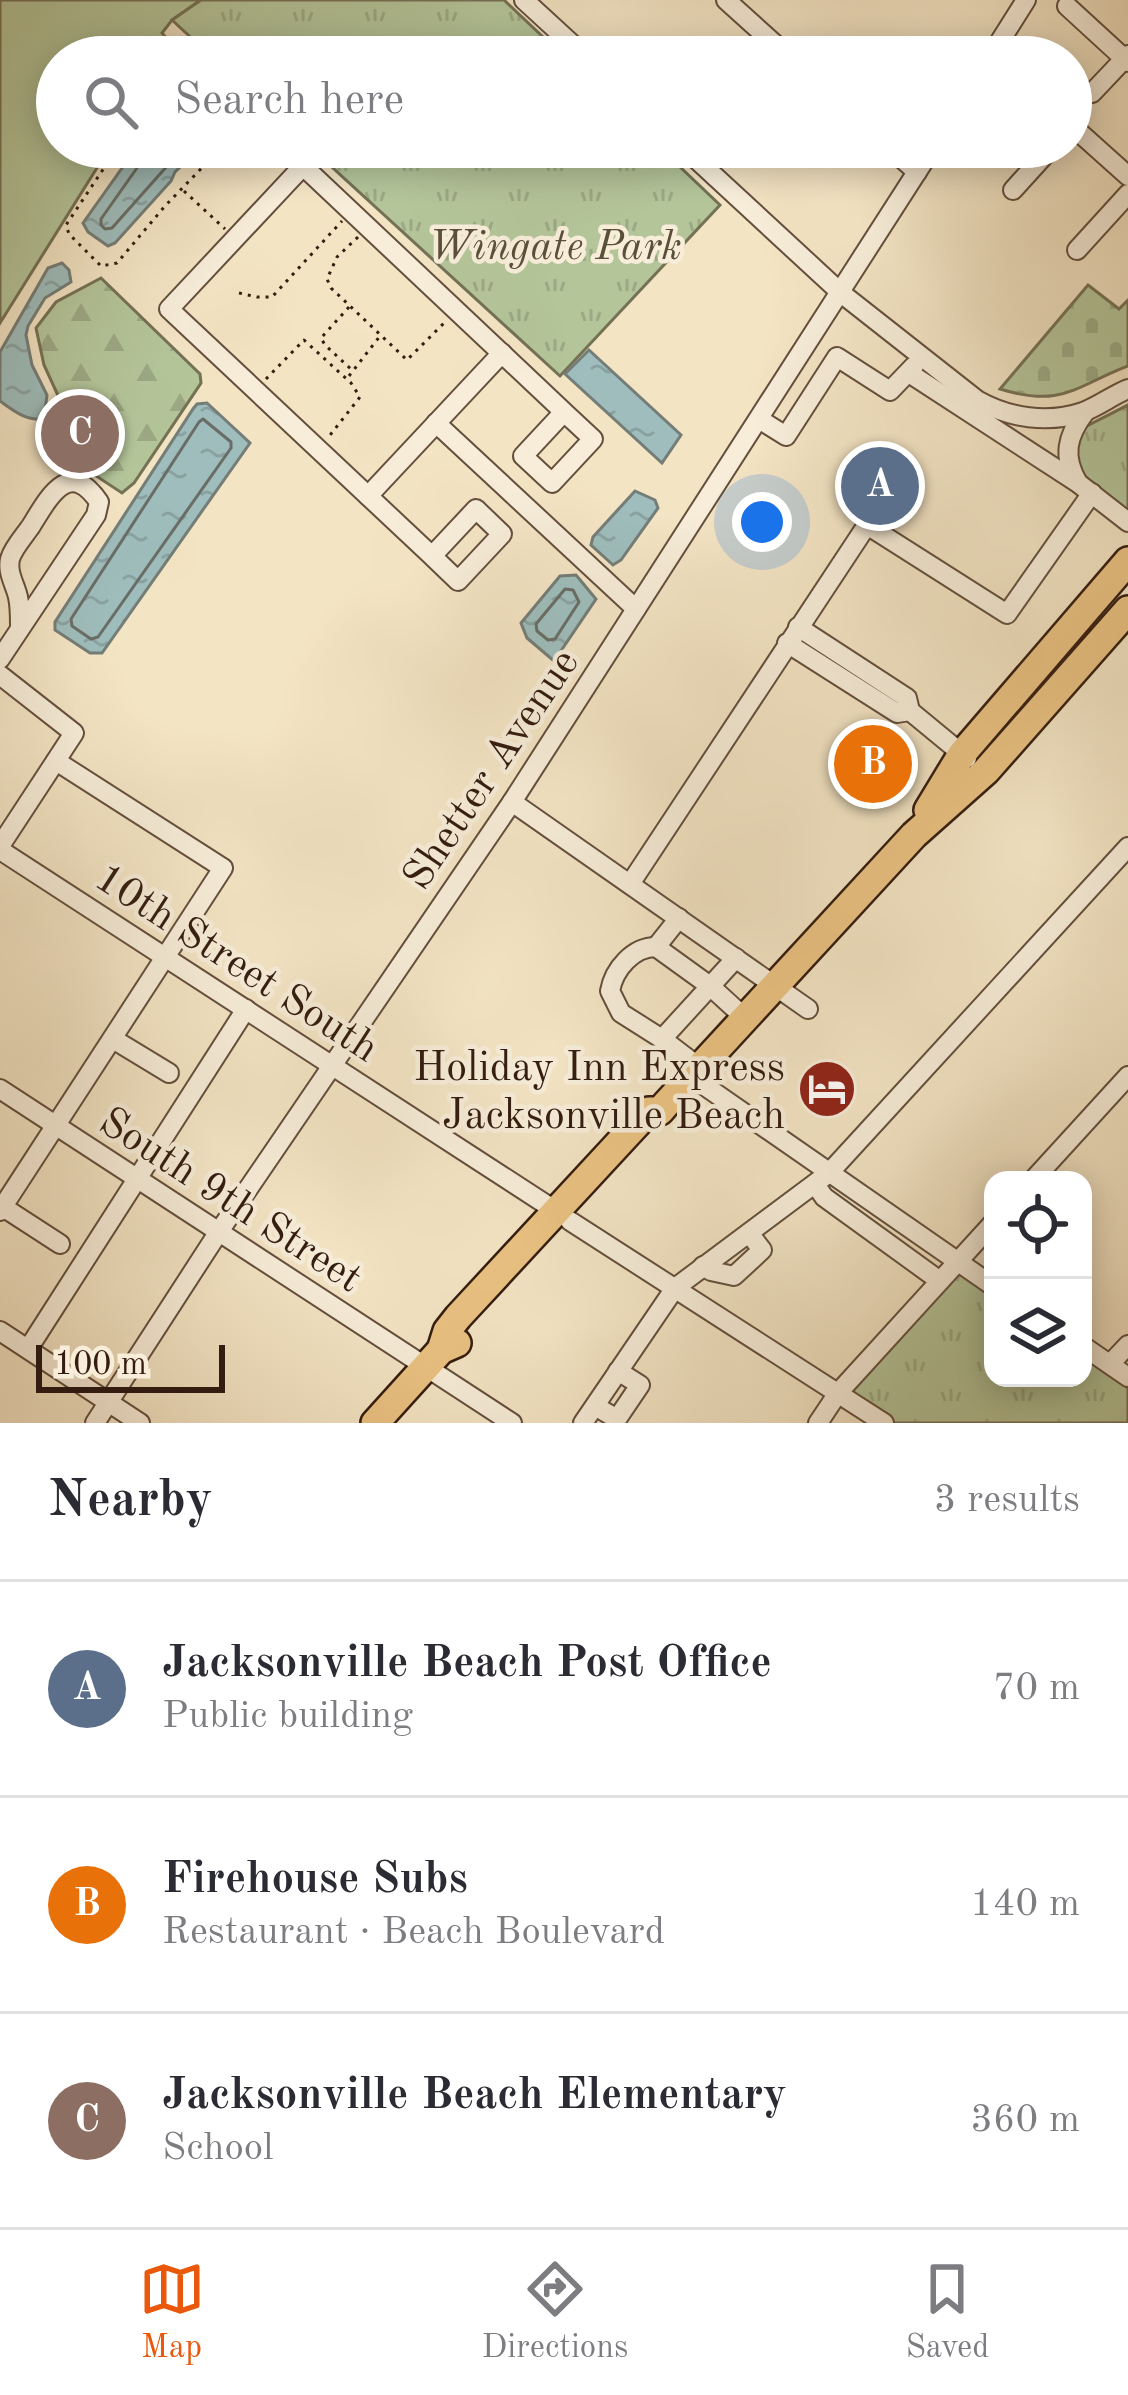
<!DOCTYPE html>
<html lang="en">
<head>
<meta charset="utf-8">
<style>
	:root { --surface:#fff; --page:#f7f7f7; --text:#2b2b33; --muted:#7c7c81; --line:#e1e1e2; --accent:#ea580c }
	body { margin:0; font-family:"Old Standard TT",serif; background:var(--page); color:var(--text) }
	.controls { position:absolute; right:36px; bottom:36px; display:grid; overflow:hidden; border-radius:24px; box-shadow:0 6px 30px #0003 }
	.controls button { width:108px; height:108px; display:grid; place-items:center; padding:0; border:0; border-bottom:3px solid var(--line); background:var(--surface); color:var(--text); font:60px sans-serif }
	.scale { position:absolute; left:36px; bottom:30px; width:189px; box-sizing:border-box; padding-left:12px; border:6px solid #341d10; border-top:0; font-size:33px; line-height:42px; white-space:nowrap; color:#341d10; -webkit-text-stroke:9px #f7edd9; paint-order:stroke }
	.you { position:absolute; left:762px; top:522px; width:42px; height:42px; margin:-30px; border:9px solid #fff; border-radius:50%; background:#1a73e8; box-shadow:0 0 0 18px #1a73e833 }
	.badge { display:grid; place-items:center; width:78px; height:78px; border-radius:50%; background:var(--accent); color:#fff; font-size:39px; font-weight:700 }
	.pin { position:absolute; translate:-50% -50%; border:6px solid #fff; box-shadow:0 3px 12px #0006 }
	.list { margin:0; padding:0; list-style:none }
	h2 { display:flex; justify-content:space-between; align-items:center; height:156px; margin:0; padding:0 48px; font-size:51px }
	h2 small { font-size:39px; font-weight:400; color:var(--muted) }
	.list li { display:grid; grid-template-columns:78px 1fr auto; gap:36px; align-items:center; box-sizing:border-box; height:216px; padding:0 48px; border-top:3px solid var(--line) }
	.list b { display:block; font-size:45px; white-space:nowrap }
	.list p { margin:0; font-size:39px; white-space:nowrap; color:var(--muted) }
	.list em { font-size:39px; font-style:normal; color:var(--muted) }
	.icon { flex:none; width:66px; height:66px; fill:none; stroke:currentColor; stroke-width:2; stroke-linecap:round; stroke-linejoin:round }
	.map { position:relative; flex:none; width:1128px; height:1423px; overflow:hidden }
	.search { position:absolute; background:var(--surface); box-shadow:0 6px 30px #0003; left:36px; right:36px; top:36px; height:132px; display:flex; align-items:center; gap:30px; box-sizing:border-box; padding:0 42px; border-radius:66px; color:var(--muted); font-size:45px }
	.sheet { height:804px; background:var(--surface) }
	nav { display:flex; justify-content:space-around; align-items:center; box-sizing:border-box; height:168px; border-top:3px solid var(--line); background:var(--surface); font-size:33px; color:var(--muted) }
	nav a { display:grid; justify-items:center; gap:6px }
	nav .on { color:var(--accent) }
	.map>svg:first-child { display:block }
</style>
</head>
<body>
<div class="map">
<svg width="1128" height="1423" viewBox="0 0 1128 1423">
	<defs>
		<pattern id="forest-firs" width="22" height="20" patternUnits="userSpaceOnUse" patternTransform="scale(3)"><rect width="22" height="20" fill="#b4c59a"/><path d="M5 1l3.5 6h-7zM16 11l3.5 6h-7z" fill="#9ba984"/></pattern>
		<pattern id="cemetery-stones" width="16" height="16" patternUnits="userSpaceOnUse" patternTransform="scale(3)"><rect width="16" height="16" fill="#b4c59a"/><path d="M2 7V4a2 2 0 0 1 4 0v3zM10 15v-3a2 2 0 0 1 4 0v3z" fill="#9ba984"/></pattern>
		<pattern id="park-tufts" width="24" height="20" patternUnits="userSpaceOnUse" patternTransform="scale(3)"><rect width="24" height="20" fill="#b4c59a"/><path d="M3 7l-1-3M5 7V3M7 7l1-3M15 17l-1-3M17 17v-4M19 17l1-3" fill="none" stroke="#9ba984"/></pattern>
		<pattern id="water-ripples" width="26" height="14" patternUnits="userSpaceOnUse" patternTransform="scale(3)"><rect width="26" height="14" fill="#9ebdbc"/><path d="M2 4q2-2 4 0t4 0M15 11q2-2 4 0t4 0" fill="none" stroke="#89a2a1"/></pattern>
	</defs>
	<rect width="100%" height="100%" fill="#f3e4c4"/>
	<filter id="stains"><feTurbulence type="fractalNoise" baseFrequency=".00167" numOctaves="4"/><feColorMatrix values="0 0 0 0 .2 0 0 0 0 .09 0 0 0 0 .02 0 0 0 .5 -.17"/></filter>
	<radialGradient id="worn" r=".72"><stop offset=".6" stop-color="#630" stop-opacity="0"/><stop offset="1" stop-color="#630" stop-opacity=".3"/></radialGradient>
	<!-- green -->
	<polygon fill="#b4c59a" stroke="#747155" stroke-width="3" points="0,0 201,0 172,20 162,33 173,46 166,57 57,57 57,147 110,147 0,323"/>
	<!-- forest -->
	<polygon fill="url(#forest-firs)" stroke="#747155" stroke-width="3" points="101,278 200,374 201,383 134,483 122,493 72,460 49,429 61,402 44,365 36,328 56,302"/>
	<!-- cemetery -->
	<path fill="url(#cemetery-stones)" stroke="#747155" stroke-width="3" d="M1088,285L1119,309L1128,300V366C1074,387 1062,408 1000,389Z"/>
	<!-- park -->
	<g fill="url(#park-tufts)" stroke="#747155" stroke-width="3">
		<polygon points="201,0 504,0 564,57 212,57 172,20"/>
		<polygon points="310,147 659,147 720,205 560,376"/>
		<polygon points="1128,405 1128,513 1075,469 1079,430"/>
		<polygon points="955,1274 963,1275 993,1295 993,1378 1083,1378 1083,1357 1128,1388 1128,1423 895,1423 853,1394 853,1385"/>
	</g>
	<!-- water -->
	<g fill="url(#water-ripples)" stroke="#747d77" stroke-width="3">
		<polygon points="137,147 201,147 175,172 171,181 115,243 108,246 88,232 83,223"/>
		<path d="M62,263L69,270L71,282L45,298L28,326L26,335L32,365L47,395L44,419C26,421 14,411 0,401V352L48,268Z"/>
		<polygon points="589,350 681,435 662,463 565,374"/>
		<polygon points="207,403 250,443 102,653 90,653 55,630 55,622 193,409 197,404"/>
		<polygon points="635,491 655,500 658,508 621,560 613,565 591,545 593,537"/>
		<polygon points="576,575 596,599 554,661 527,638 521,623 560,576"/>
	</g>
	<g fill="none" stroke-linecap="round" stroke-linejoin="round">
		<!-- shore -->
		<g stroke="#696d66" stroke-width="3">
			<polyline points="146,147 144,158 101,219 101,225 105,229 112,228 184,147"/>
			<polygon points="203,419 231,442 231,448 98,637 91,639 72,626 71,619 199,422"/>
			<polygon points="565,589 573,590 579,602 555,639 548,640 537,631 536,624"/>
		</g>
		<defs>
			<g id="minor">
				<polyline points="524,0 586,57"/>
				<polyline points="726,0 789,57"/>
				<polyline points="1067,6 1128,62"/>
				<polyline points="990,57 1026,0"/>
				<polyline points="1092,93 1128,55"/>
				<polyline points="1071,125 1128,176"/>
				<path d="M683,147L841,293L977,400C1009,418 1048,424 1083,412C1099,406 1113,395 1128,389"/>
				<polyline points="889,147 917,172"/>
				<polyline points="1013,190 1052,147"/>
				<polyline points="1077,250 1128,194"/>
				<polyline points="909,373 1078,483 1128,522"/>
				<polyline points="759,419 786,436 837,357 890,391 914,366"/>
				<polyline points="436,423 636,609"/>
				<path d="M1078,483C1062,456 1067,436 1085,412"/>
				<polyline points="368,496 502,353"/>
				<polyline points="432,556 458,581 502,534 476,509 432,556 169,309 303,166 564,412 523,456 552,483 593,439 564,412"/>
				<polyline points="787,643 897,713 910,711 907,698 798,627"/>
				<path d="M0,659L96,515L99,502C69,458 49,497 31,526C25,535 13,548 10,559C7,573 15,584 18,597C20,606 20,616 20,626"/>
				<polyline points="0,675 74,733 0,846"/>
				<polyline points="910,711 967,758"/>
				<polyline points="512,802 808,1009"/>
				<polyline points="0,850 556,1211"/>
				<polyline points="630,884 867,525 1007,614 1092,493"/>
				<polyline points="679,918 656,947 710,986 745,1018"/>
				<path d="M656,947C633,947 614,969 610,991L621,1013L662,1039"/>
				<polyline points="113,1039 169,1073"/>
				<polyline points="700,1068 662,1039 736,958"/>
				<polyline points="692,1077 993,1286"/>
				<polyline points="0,1089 512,1423"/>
				<polyline points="1033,1180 1128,1076"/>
				<polyline points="815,1184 824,1197 940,1281"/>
				<polyline points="3,1207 60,1244"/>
				<polyline points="0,1211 223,868 56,761"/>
				<polyline points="570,1221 884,1423"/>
				<polyline points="703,1266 711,1271 734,1276 762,1250 749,1233"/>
				<polyline points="0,1331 140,1423"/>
				<polyline points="1083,1346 1128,1377"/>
				<polyline points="28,1349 246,1009"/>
				<polyline points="1110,1364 1128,1345"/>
				<polyline points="595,1406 617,1419 640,1385 618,1371"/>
				<polyline points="95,1423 218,1233 512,802 933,147"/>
				<polyline points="583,1423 675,1288 829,1173 1128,847"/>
				<polyline points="818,1423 838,1393 993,1223"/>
			</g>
			<g id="highway">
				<polyline points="928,810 962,754 1128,561"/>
				<polyline points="441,1350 447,1331 458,1317 633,1128 649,1111 660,1111 667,1103 914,835 986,771 1128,610"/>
				<polyline points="375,1423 441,1350 457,1343"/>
			</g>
		</defs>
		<!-- minor casing -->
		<use href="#minor" stroke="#644f3d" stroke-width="22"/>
		<!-- highway casing -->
		<use href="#highway" stroke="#341d10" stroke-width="32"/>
		<!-- path -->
		<g stroke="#341d10" stroke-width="3" stroke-dasharray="3 6" stroke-linecap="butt">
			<polyline points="176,57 179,52 191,50 204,57"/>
			<polyline points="118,147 66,225 69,234 101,266 117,263 165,206 222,147"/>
			<polyline points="184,191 225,229"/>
			<polyline points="358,237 337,257 327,279 331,288 407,360 447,320"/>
			<polyline points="239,293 257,297 272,297 342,221"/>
			<polyline points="349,307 321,338 325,345 353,371"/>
			<polyline points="349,376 380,336"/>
			<polyline points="266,379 304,340 351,383 360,397 327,439"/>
		</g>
		<!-- minor -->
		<use href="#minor" stroke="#f7edd9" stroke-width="18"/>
		<!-- highway -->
		<use href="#highway" stroke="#eac282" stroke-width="27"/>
	</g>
	<!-- icons -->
	<defs>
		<symbol id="hotel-disc" viewBox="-11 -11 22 22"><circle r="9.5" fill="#8f2418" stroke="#f7edd9"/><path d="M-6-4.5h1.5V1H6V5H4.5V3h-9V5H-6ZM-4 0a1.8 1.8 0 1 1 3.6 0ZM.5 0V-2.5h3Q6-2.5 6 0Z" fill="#fff"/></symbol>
	</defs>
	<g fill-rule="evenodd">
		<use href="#hotel-disc" x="794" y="1056" width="66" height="66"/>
	</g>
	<g text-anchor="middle" stroke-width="9" stroke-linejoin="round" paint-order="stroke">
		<!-- park labels -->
		<g font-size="42" font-style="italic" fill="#5a4f39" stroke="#f7edd9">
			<text x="555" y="259">Wingate Park</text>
		</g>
		<!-- street labels -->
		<g font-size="42" fill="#341d10" stroke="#f7edd9">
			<text transform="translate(489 768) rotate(-56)" y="15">Shetter Avenue</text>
			<text transform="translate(238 961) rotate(33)" y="15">10th Street South</text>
			<text transform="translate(232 1198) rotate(33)" y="15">South 9th Street</text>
		</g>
		<!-- poi labels -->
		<g font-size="42" fill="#341d10" stroke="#f7edd9" text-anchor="end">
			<text x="785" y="1080">Holiday Inn Express<tspan x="785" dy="48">Jacksonville Beach</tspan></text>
		</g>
	</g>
	<rect width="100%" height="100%" filter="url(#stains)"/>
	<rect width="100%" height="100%" fill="url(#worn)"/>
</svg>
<div class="controls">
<button><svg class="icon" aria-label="locate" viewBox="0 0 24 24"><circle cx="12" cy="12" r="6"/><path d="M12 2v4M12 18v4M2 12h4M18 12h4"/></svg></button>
<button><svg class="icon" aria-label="layers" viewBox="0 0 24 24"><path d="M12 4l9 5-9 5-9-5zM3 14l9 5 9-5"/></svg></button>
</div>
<div class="scale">100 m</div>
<div class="you"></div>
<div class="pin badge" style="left:880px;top:486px;background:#5c6f8a">A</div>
<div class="pin badge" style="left:873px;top:764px;background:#e8710a">B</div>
<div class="pin badge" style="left:80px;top:434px;background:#8d6e63">C</div>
<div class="search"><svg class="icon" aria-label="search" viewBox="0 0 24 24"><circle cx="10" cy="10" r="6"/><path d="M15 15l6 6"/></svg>Search here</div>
</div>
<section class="sheet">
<h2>Nearby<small>3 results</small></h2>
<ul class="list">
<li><span class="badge" style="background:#5c6f8a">A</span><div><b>Jacksonville Beach Post Office</b><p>Public building</p></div><em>70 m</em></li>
<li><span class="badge" style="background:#e8710a">B</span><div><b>Firehouse Subs</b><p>Restaurant · Beach Boulevard</p></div><em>140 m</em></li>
<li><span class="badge" style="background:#8d6e63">C</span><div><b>Jacksonville Beach Elementary</b><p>School</p></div><em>360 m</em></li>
</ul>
</section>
<nav>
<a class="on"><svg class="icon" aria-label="map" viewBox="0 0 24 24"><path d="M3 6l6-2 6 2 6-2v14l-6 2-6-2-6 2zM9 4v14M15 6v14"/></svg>Map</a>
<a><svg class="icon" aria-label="directions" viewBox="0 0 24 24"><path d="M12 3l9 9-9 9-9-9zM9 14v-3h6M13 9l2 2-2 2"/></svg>Directions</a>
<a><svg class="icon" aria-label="saved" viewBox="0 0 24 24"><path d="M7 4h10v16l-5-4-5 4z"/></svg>Saved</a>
</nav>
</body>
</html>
